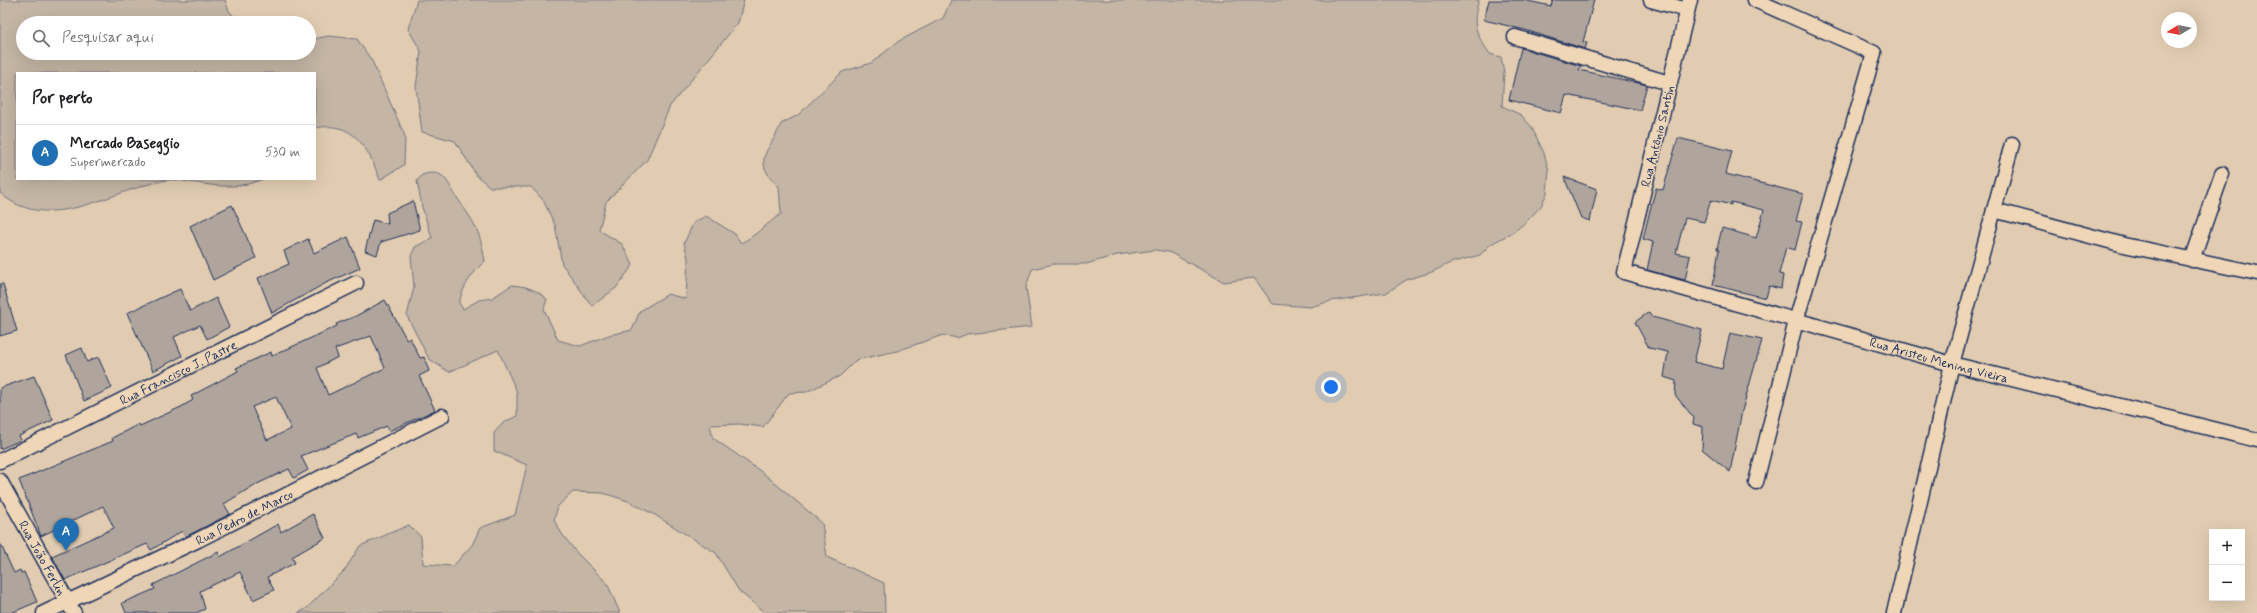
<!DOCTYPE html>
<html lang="pt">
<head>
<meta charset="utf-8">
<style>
	:root { --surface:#fff; --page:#f6f6f6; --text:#202124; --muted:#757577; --line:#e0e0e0; --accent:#1f6fb2 }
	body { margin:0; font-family:Mynerve,sans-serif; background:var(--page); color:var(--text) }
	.controls { position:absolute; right:12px; bottom:12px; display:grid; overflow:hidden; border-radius:0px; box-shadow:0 4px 16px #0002 }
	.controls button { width:36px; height:36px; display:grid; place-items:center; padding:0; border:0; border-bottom:1px solid var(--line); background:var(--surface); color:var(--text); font:20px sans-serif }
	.compass { position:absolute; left:2161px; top:12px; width:36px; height:36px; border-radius:50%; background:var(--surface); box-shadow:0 4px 16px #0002; rotate:260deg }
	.you { position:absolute; left:1331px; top:387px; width:14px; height:14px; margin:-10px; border:3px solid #fff; border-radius:50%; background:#1a73e8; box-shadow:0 0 0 6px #1a73e833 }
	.badge { display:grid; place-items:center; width:26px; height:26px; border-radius:50%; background:var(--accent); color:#fff; font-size:13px; font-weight:700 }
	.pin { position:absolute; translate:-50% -33px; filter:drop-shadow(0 1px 2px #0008) }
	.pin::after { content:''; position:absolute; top:21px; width:14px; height:12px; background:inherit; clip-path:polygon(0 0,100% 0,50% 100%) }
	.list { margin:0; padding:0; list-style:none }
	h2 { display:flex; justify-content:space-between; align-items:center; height:52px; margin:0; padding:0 16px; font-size:17px }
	h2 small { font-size:13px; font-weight:400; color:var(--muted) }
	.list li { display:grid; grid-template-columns:26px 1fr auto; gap:12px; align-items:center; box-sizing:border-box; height:56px; padding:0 16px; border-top:1px solid var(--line) }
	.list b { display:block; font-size:15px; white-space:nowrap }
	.list p { margin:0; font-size:13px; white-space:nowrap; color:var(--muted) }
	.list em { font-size:13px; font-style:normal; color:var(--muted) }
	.icon { flex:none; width:22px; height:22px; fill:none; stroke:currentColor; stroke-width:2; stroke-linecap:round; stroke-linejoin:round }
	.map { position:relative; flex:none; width:2257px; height:613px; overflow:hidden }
	.search { position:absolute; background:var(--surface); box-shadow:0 4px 16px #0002; left:16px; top:16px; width:300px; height:44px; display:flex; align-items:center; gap:10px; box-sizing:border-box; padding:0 14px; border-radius:22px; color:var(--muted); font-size:15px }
	.panel { position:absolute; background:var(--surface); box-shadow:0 4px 16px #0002; left:16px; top:72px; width:300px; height:108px; border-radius:0px }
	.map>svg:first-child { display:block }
</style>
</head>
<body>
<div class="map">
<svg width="2257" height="613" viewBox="0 0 2257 613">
	<rect width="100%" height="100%" fill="#e1ccb1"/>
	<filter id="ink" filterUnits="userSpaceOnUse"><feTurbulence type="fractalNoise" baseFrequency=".025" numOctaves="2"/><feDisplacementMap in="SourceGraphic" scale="8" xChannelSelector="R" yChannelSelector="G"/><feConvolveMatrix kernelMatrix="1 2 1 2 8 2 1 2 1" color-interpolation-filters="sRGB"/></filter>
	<g filter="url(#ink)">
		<!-- green -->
		<g fill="#c4b5a4" stroke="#707281">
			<path d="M0,0H225L229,11L240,23H23V53H309V40L329,36L357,39L372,61L405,136L404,165L380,180C368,148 354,120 315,128V73H17V179H263C236,190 217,186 189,182C182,181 174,179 168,180C113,188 50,237 0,193Z"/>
			<polygon points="417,0 744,0 738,23 670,106 647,160 606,202 599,230 622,244 633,265 616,288 592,306 562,264 555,225 543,200 531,187 490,187 477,176 455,141 422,132 416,87 421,51 408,29"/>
			<path d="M951,0H1479C1471,25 1476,34 1490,54L1501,57L1504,72L1502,106L1521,115L1531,126L1544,153L1549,171L1547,193L1541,206L1528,220L1515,231L1491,244L1480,255L1450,263L1432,272L1406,280L1386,293L1331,301L1310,307L1273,304L1254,278L1224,282L1169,252L1155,250L1117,255L1086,264H1054L1032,269L1026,287L1032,327L967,334L957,338L943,335L897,351L856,360L840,376L806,392L789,393L763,427L740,424L710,425L713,438L763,473L822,523L827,557L884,583L885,613H765L739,591L716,553L655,515L628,501L603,493L573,492L558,506L554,520L562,534L576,552L607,583L620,613H298L306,609L344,571L360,546L409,525L421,537L423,564L453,566L472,545L480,528L515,515L527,465L494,451V433L504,422L517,416V392L498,350L449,372L429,359L407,316L414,287L411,256L415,247L432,238L422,207L417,181L422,175C446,167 447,184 458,199C476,226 479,228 485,261C472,273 463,286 459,303L463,309L479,300L492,298L512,285L526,287L538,292L547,299L544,309L558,340L580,346L609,335L632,330L640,311L668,294L686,299L688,258L684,243L694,222L706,216L735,234L741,243C757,235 766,224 781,214L779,187C750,158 769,154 781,124L798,115L842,72L871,63L899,41L943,18Z"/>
		</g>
		<!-- building -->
		<g fill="#b0a59c" stroke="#1b2f5e" fill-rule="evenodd">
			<polygon points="1489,0 1523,0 1551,6 1553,0 1594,0 1583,42 1587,43 1585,49 1525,30 1484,20"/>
			<polygon points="1521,48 1581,66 1579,70 1647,85 1640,110 1566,95 1561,113 1509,100"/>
			<polygon points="1678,138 1732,151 1726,174 1803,194 1796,221 1802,222 1795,250 1786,247 1779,274 1783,275 1781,289 1769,286 1766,298 1713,285 1719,250 1717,249 1722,228 1756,238 1764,210 1731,202 1731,205 1711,200 1704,222 1685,218 1676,253 1690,256 1685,280 1647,270 1653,242 1643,239 1650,210 1656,188 1663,190"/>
			<polygon points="1564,177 1597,189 1590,221 1581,218"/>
			<polygon points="413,201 420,230 381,242 377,255 365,251 373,220 388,224 387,213"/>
			<polygon points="232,205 256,258 213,280 190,226"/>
			<polygon points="348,237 360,268 326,283 272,313 258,278 289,264 284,251 308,239 314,253"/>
			<polygon points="0,284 3,284 17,331 0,336"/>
			<polygon points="180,289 190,311 216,298 229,327 207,339 200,325 174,337 182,356 153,371 127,313"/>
			<path d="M385,300L407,340L410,338L420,358L424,357L429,371L419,376L435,410L389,431L387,426L358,438L356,434L301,456L308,470L294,478L289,469L253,486L224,504L230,514L185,537L182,531L151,550L147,544L65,580L52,556L114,528L103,506L41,536L19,480L113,441L112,438L139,424L140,426L181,407L193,400L191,396L238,371L236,368L271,352L272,356L337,326L336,324L356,316ZM371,336L385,368L328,395L317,368L338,357L335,349ZM276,397L291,429L267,440L252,407Z"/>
			<polygon points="1649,312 1652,317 1702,330 1694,362 1722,369 1730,333 1762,340 1742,411 1730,472 1702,449 1703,427 1693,424 1694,418 1675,395 1676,381 1664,377 1668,352 1649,348 1635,322"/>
			<polygon points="82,348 87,362 98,357 112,388 84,401 66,355"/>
			<polygon points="34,376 53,420 19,436 21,440 0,449 0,388"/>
			<polygon points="313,514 325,538 292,557 295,563 267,577 274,590 253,600 240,572 200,591 205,609 196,613 126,613 122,603 155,589 153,585 218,552 220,557 278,524 281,532"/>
			<polygon points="0,543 14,573 20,570 21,573 24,572 37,602 11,613 0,613"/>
		</g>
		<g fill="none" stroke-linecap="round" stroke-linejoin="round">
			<defs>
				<g id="minor">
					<polyline points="1651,0 1687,10"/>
					<path id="s1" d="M1690,0L1624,272L1952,364L2257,440"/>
					<polyline points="1755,0 1874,53 1796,321 1756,482"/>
					<polyline points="1515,37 1669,83"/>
					<polyline points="1994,210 2124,245 2257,273"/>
					<polyline points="2192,260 2222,174"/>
					<path id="s2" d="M0,461L356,283"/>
					<path id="s3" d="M0,481L74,613"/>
					<path id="s4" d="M44,613L198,540L442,416"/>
					<polyline points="1894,613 1952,364 2012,144"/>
				</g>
			</defs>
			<!-- minor casing -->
			<use href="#minor" stroke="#1b2f5e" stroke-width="17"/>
			<!-- minor -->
			<use href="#minor" stroke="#eed6b6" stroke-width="14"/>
		</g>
	</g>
	<g text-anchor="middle" stroke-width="3" stroke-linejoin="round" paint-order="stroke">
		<!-- street labels -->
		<g font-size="13" fill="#1b2f5e" stroke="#eed6b6">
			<text transform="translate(1657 136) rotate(-76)" y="5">Rua Antônio Santin</text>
			<text dy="5" stroke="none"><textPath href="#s1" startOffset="607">Rua Aristeu Mening Vieira</textPath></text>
			<text dy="5" stroke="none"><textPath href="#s2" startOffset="199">Rua Francisco J. Pastre</textPath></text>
			<text dy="5" stroke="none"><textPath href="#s4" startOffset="222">Rua Pedro de Marco</textPath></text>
			<text dy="5" stroke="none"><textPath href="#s3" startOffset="88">Rua João Ferlin</textPath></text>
		</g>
	</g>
</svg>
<div class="controls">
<button>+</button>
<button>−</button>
</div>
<svg class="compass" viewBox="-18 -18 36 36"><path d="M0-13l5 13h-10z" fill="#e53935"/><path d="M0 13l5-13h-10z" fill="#757577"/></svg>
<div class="you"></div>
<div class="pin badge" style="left:66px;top:551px">A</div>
<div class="search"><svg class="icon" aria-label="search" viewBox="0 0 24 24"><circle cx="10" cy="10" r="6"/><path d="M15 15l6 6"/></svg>Pesquisar aqui</div>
<section class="panel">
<h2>Por perto<small></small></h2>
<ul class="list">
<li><span class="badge">A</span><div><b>Mercado Baseggio</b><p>Supermercado</p></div><em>530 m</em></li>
</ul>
</section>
</div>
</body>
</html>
